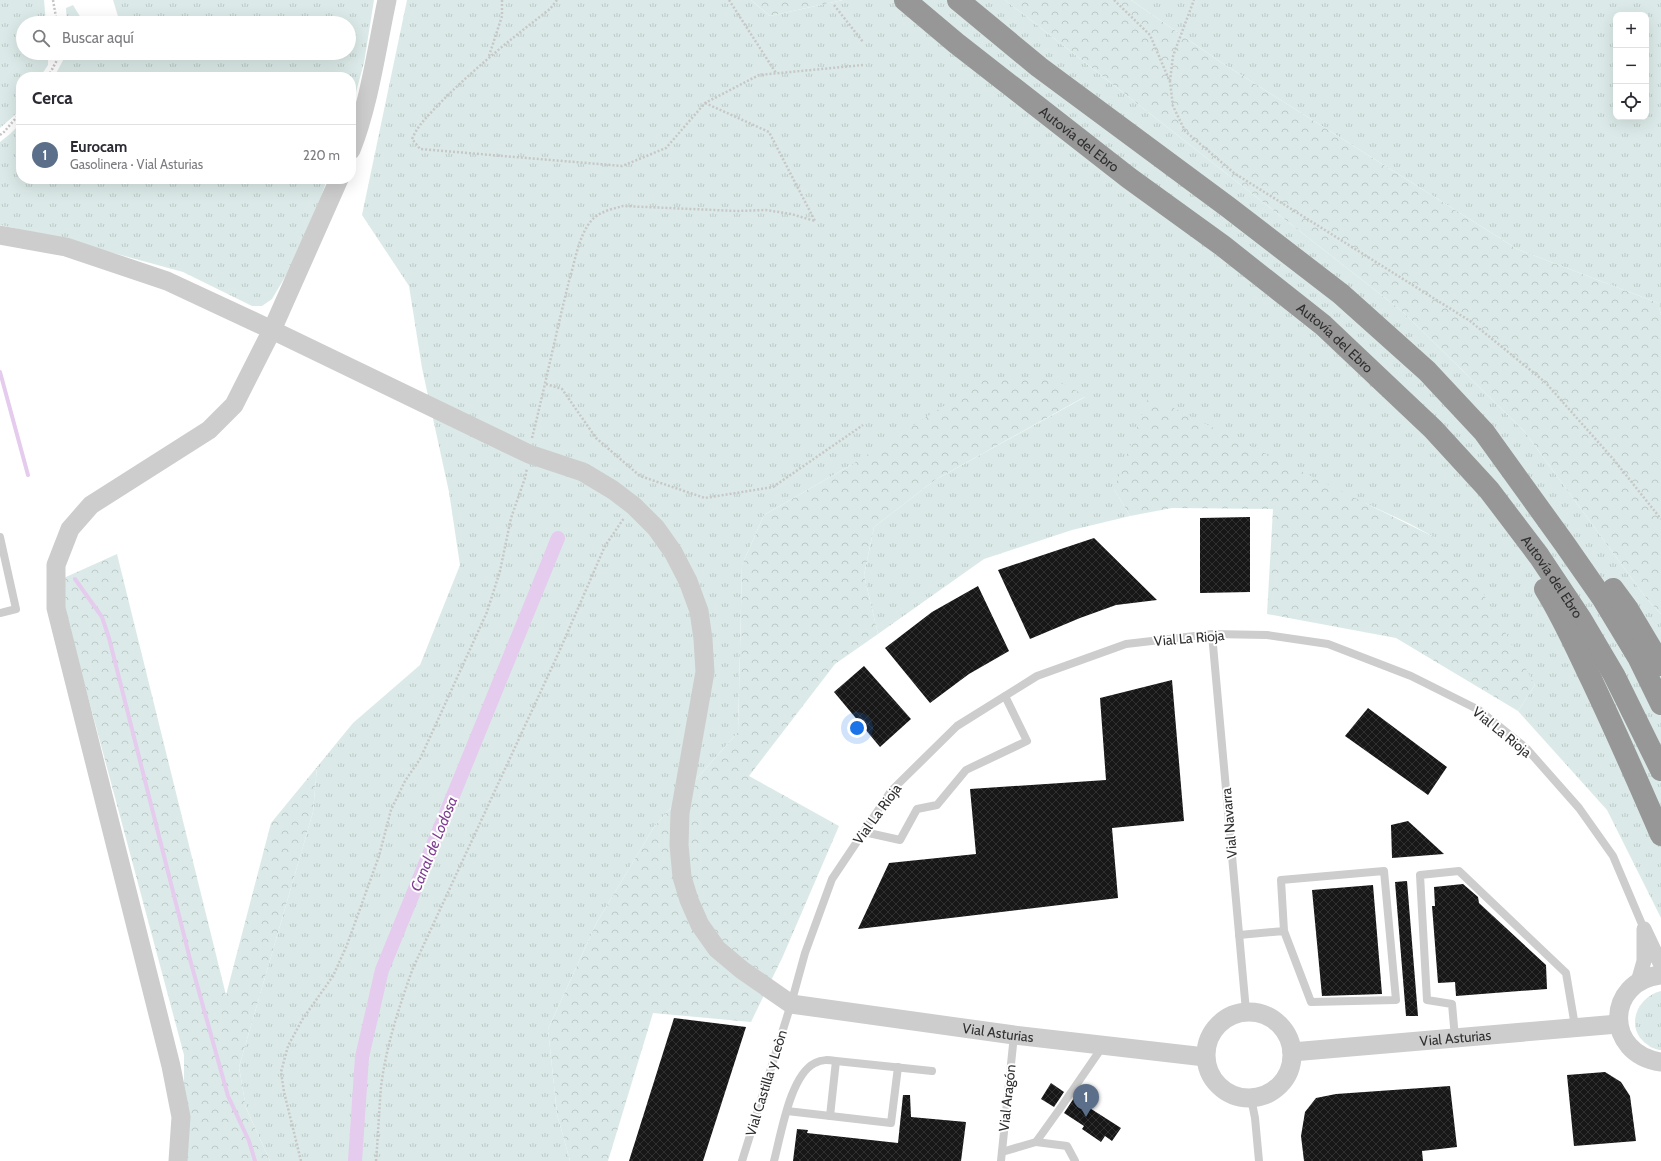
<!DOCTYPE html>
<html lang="es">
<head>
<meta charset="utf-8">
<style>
	:root { --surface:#fff; --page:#f7f7f7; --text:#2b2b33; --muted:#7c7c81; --line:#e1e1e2; --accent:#667f33 }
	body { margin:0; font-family:Cabin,sans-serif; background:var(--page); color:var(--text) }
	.controls { position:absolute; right:12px; top:12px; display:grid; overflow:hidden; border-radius:8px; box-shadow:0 4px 16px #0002 }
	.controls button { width:36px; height:36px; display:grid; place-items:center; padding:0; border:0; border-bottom:1px solid var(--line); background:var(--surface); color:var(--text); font:20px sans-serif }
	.you { position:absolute; left:857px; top:728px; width:14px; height:14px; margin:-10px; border:3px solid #fff; border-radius:50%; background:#1a73e8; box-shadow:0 0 0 6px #1a73e833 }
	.badge { display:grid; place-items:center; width:26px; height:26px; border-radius:50%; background:var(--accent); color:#fff; font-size:13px; font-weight:700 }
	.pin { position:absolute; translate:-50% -33px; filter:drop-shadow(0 1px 2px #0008) }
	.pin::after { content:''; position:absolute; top:21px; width:14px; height:12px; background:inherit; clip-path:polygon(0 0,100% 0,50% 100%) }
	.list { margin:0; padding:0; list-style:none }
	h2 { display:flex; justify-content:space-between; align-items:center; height:52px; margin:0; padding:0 16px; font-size:17px }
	h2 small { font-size:13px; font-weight:400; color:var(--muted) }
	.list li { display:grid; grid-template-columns:26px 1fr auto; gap:12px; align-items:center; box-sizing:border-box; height:60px; padding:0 16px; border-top:1px solid var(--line) }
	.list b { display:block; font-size:15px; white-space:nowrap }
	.list p { margin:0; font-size:13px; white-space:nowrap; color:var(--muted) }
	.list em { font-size:13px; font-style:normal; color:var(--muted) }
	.icon { flex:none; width:22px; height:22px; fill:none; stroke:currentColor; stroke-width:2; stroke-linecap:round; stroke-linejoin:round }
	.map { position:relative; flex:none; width:1661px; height:1161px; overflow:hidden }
	.search { position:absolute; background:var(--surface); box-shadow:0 4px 16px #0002; left:16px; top:16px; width:340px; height:44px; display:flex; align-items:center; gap:10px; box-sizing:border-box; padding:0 14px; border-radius:22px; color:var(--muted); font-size:15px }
	.panel { position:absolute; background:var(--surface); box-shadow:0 4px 16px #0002; left:16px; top:72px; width:340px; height:112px; border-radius:16px }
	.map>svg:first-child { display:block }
</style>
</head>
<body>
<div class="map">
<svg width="1661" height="1161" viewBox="0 0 1661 1161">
	<defs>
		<pattern id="grass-tufts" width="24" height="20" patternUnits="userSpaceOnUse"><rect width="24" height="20" fill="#dbeae8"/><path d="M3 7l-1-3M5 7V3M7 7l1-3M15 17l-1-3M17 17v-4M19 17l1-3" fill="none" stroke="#bcc9c7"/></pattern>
		<pattern id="forest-crowns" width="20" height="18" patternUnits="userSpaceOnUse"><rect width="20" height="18" fill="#dbeae8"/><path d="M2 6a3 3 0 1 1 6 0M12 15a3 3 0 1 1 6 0" fill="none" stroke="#bcc9c7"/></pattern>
		<pattern id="building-cross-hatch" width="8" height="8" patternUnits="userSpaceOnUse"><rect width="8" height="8" fill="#171717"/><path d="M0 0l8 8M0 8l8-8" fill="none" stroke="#303030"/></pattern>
	</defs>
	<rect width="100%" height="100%" fill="#fff"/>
	<!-- grass -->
	<g fill="url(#grass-tufts)" fill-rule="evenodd">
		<polygon points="0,0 44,0 46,23 23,23 23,53 48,53 48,65 40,77 21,77 21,106 16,114 0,128"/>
		<polygon points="113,0 374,0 364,63 351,110 351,77 54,77 67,53 349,53 349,23 120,23"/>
		<polygon points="407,0 751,0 770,16 843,0 1005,0 1403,312 1524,431 1646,598 1661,614 1661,918 1607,810 1518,711 1535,685 1434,537 1408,523 1365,503 1114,489 1130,516 1072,530 984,559 878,634 864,575 874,527 935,480 1085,397 851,465 764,515 742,565 738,732 654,827 597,922 548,1029 557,1114 570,1161 270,1161 246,1108 239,1067 313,812 317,767 353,723 420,665 460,565 449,492 422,368 409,286 362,215"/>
		<path d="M1131,0H1661V315L1658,303L1517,249L1219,61ZM1616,15H1646V117H1616Z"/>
		<polygon points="73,5 84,23 67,23 66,8"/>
		<polygon points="21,123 21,179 327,179 322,194 291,267 272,299 262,306 252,306 183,272 55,237 0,225 0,142 10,134"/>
		<path d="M1661,991V1050H1659C1656,1049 1651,1048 1648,1045C1624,1029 1636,997 1661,991Z"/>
	</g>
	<!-- forest -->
	<g fill="url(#forest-crowns)">
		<polygon points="751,0 843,0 770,16"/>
		<polygon points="1005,0 1131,0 1219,61 1517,249 1658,303 1661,315 1661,614 1646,598 1524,431 1403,312"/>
		<polygon points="1051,377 1086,396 935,480 874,527 864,575 878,634 835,664 749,776 839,826 783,956 751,1022 653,1013 608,1161 570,1161 557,1114 548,1029 597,922 654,827 738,732 742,565 764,515 851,465 986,379"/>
		<polygon points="1149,396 1434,537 1479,586 1535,685 1518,711 1396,638 1267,614 1273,509 1172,508 1130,516 1114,489"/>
		<polygon points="117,554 226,995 271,823 317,767 313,812 239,1067 246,1108 270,1161 184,1161 184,1055 57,581"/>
	</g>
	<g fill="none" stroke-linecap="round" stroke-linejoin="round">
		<!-- stream -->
		<g stroke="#e5cbed" stroke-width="4">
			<polyline points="0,372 28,475"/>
			<polyline points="75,579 102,617 109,638 191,963 228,1096 249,1141 255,1161"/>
		</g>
		<!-- canal -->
		<polyline stroke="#e5cbed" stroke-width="14" points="355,1161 362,1057 382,970 558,538"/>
	</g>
	<!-- building -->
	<g fill="url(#building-cross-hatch)">
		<polygon points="1250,517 1250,592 1200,593 1200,518"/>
		<polygon points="1094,538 1157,600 1116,605 1080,618 1030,639 998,570"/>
		<polygon points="978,586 1009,651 969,674 930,703 885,648 932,612"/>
		<polygon points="864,666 911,719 880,747 834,692"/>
		<polygon points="1172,680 1184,821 1112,828 1118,898 858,929 889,863 976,854 970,789 1106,780 1100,698"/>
		<polygon points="1368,708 1447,767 1428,795 1345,736"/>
		<polygon points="1408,821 1444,854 1392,858 1391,825"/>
		<polygon points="1407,881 1418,1016 1406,1016 1395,882"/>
		<polygon points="1463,884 1478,897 1479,903 1546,965 1547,989 1456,996 1455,982 1438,983 1432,906 1435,906 1434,887"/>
		<polygon points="1373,885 1382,994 1322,996 1312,890"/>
		<polygon points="674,1018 746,1027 703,1161 629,1161"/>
		<polygon points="1605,1072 1621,1082 1630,1096 1636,1141 1574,1146 1567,1075"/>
		<polygon points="1051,1083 1064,1092 1054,1107 1041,1099"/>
		<polygon points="1450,1086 1457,1147 1422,1151 1423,1161 1304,1161 1301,1136 1305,1112 1316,1098 1336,1094"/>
		<polygon points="903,1095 910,1095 911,1117 966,1122 961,1161 793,1161 797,1129 808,1130 807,1133 898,1143"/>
		<polygon points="1074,1098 1121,1128 1112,1141 1105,1136 1101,1142 1082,1129 1084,1126 1064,1113"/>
	</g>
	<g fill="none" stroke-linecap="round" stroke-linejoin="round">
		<!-- path -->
		<g stroke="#c7c7c7" stroke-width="2.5" stroke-dasharray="2 2" stroke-linecap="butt">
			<polyline points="53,0 57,23"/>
			<path d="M557,0L550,9C512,38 476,67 442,101C430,114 419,123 412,139L420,149L622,166L666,148L705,103L759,75L863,65"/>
			<polyline points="729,0 776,73"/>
			<polyline points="1114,0 1150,35 1170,82 1173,106 1185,131 1234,173 1470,321 1545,382 1614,460 1661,519"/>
			<polyline points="834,5 863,42"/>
			<polyline points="489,56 502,16 502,0"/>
			<polyline points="48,77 56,62 59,53"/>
			<polyline points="1170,81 1173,56 1194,0"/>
			<polyline points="705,103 769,132 815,221"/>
			<polyline points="0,135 4,132 21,112"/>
			<polyline points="546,384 562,389 596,438 640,476 705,498 773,487 863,425"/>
			<path d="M532,438C545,386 556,333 569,281C575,262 578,237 591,221C598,212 612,209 623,206L737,211L766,210L791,214L815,221"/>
			<polyline points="301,1161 284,1092 281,1072 288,1046 302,1020 333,976 347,945 379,856 391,810 405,781 420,759 487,612 500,571 511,518 525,478 527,468"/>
			<path d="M376,1161C378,1136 379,1112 381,1087C386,1046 399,1007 413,968L559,652L605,546L624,518"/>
		</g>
		<!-- service -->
		<g stroke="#cdcdcd" stroke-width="8">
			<polyline points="0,537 16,609 0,613"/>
			<polyline points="1212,634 1246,1011"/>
			<polyline points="864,832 900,840 917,809 937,805 966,770 1027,741 1005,696"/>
			<polyline points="1239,935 1284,931 1281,880 1384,871 1396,1000 1311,1002 1284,931"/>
			<polyline points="1455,1038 1452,1004 1427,1000 1420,875 1459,871 1566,973 1575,1026"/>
			<polyline points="1251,1098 1255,1118 1259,1161"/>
			<polyline points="787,1111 891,1123 898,1067"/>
			<polyline points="830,1116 836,1061"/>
			<polyline points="1036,1142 1067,1146 1075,1161"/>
			<polyline points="1002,1152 1036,1142 1059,1110 1103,1046"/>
			<polyline points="742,1161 791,1004 805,953 832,879 891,791 957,726 1037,676 1126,644 1212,634 1267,635 1328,644 1411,676 1479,710 1526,748 1579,808 1613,856 1644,929"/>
			<path d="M774,1161C781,1135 790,1075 815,1063C822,1059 829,1060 836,1061L932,1071"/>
			<polyline points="1001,1161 1014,1035"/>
		</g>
		<!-- minor -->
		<polyline stroke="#cdcdcd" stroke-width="15" points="1638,982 1644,961 1644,929 1661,965"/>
		<!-- tertiary -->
		<g stroke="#cdcdcd" stroke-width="19">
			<path d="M351,150C369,105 377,47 387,0"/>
			<path id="s1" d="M0,235L66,247L167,281L272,330L529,454L583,472L613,490L634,506L656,528L673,552L688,581L699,611L703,639L705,672L680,813L679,845L682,877L689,900L700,925L717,949L742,970L791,1004L1014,1035L1205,1057"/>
			<path d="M1661,975C1605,981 1604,1054 1661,1062"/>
			<circle cx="1249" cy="1055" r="43"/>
			<path id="s2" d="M1292,1052L1618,1024"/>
			<polyline points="178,1161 181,1117 171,1066 56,608 56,565 70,529 91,505 209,430 234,405 272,330 339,179"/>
		</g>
		<!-- motorway -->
		<g stroke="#979797" stroke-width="22">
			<path id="s3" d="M905,0L956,43L1129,178L1223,246L1323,325L1433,429L1489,490L1539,556L1581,619L1614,675L1661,770"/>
			<polyline points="958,0 1039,67 1228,207 1341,294 1427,371 1484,432 1564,543 1603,599 1638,657 1661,704"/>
			<path d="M1545,589C1563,618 1577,650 1592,681C1616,732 1639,784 1661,835"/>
			<polyline points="1613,589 1627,608 1661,665"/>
		</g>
	</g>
	<g text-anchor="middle" stroke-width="4" stroke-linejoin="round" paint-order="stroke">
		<!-- street labels -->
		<g font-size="14" fill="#303030" stroke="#fff">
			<text dy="5" stroke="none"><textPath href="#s3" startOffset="223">Autovía del Ebro</textPath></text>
			<text dy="5" stroke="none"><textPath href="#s3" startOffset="547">Autovía del Ebro</textPath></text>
			<text dy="5" stroke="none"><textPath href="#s3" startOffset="871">Autovía del Ebro</textPath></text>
			<text transform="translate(1189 638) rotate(-5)" y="5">Vial La Rioja</text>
			<text transform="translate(1502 732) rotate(39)" y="5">Vial La Rioja</text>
			<text transform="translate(877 814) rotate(-54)" y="5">Vial La Rioja</text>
			<text transform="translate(1229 823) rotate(-95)" y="5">Vial Navarra</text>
			<text dy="5" stroke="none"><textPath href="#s1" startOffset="1469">Vial Asturias</textPath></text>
			<text dy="5" stroke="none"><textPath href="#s2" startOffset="164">Vial Asturias</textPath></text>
			<text transform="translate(766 1083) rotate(-73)" y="5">Vial Castilla y Leòn</text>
			<text transform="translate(1007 1098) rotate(-84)" y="5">Vial Aragón</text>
		</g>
		<!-- water labels -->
		<g font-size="15" font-style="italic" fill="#803d93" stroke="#fff">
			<text transform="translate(434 844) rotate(-68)" y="5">Canal de Lodosa</text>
		</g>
	</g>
</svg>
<div class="controls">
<button>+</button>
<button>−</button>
<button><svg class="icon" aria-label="locate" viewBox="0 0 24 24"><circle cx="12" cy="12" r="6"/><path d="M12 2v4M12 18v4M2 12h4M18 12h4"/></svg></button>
</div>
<div class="you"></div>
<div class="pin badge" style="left:1086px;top:1117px;background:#5c6f8a">1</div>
<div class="search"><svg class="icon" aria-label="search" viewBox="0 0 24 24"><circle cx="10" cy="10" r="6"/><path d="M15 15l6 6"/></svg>Buscar aquí</div>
<section class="panel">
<h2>Cerca<small></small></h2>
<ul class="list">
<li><span class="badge" style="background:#5c6f8a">1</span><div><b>Eurocam</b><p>Gasolinera · Vial Asturias</p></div><em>220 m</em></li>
</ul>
</section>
</div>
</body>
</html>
